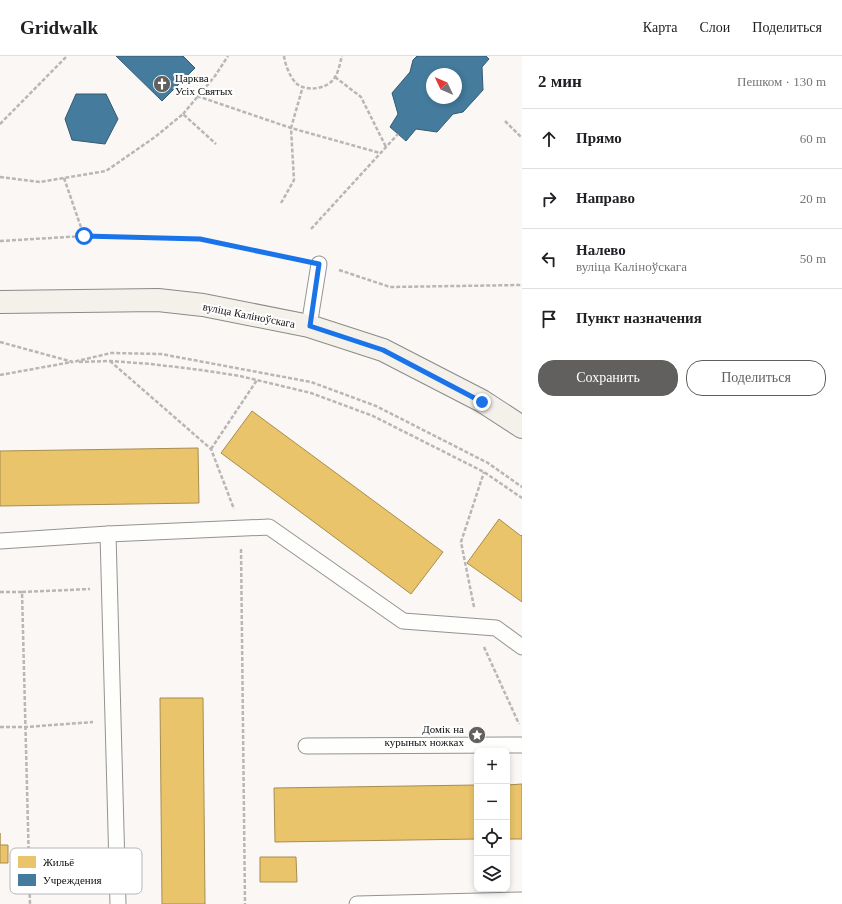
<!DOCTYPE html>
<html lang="ru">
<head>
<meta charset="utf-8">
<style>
	:root { --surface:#fff; --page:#f2f2f2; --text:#202124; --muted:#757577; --line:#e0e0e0; --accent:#61605e }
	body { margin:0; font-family:"Times New Roman",serif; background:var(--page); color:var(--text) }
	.controls { position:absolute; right:12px; bottom:12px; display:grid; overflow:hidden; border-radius:8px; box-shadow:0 2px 6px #0003 }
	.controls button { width:36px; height:36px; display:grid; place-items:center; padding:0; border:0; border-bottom:1px solid var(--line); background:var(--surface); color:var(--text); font:20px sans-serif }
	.compass { position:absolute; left:426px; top:12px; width:36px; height:36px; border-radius:50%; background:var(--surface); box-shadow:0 2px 6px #0003; rotate:314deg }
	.stop { position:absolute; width:12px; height:12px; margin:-9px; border:3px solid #1a73e8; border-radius:50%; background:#fff }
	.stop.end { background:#1a73e8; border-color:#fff; box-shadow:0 1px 4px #0008 }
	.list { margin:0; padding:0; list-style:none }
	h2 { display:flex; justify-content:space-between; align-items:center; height:52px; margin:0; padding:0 16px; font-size:17px }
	h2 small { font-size:13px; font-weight:400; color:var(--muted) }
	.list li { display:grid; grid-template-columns:26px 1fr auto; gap:12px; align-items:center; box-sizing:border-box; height:60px; padding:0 16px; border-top:1px solid var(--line) }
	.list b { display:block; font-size:15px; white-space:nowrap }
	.list p { margin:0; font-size:13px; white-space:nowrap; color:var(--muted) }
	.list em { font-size:13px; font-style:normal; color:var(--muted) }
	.actions { display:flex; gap:8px; padding:12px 16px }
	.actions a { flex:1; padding:9px 0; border:1px solid var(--accent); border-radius:16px; text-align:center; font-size:14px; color:var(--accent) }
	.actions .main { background:var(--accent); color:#fff }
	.icon { flex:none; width:22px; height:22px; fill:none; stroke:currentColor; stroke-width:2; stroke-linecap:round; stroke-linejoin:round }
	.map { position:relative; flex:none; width:522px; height:848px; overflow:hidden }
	header { display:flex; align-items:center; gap:24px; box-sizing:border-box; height:56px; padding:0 20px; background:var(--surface); border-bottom:1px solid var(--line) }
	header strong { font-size:19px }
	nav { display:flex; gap:22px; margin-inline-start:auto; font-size:14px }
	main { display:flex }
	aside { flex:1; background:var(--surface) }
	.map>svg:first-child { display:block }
</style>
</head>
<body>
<header>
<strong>Gridwalk</strong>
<nav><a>Карта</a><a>Слои</a><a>Поделиться</a></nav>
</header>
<main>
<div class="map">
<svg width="522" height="848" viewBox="0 0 522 848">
	<rect width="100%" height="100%" fill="#faf7f4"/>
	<!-- homes -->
	<g fill="#e9c46a" stroke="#a78d4e">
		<polygon points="252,355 443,496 411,538 221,397"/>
		<polygon points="198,392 199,447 0,450 0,395"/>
		<polygon points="499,463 521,480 522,479 522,546 467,507"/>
		<polygon points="160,642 203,642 205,848 162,848"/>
		<polygon points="522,728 522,783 507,783 507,729"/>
		<polygon points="477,729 477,783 275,786 274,732"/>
		<polygon points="0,777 0,789 8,789 8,807 0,807"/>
		<polygon points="260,801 296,801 297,826 260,826"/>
	</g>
	<!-- public -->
	<g fill="#457b9d" stroke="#345a72" fill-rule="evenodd">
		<polygon points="116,0 183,0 195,12 162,45"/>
		<path d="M417,0H486L489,3L482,11L483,34L463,56L453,58L437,76L416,73L406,85L390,71L398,58L392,37L410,16L413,4ZM432,18H456V42H432Z"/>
		<polygon points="76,38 106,38 118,63 105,88 72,84 65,63"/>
	</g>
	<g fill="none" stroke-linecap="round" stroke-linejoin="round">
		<defs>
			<g id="lane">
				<polyline points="309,270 319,208"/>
				<polyline points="108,478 118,848"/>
				<polyline points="0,485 108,478 269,471 403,565 496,572 522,591"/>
				<polyline points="306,690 522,689"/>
				<polyline points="357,848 522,844"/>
			</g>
			<polyline id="secondary" points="0,246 158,244 203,249 309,270 383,294 482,345 522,371"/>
		</defs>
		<!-- lane casing -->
		<use href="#lane" stroke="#949392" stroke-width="17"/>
		<!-- secondary casing -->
		<use href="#secondary" stroke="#8b8a88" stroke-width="24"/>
		<!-- path -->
		<g stroke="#b8b7b7" stroke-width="2.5" stroke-dasharray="4 2" stroke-linecap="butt">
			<path d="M284,0C285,8 290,22 297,28C307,36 329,33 335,21C339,15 340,6 342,0"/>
			<polyline points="335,21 361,41 386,91"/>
			<polyline points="197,40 291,72 380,97"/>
			<polyline points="183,58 215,20 228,0"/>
			<polyline points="505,65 522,82"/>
			<polyline points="0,68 67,0"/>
			<polyline points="0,121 40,126 106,115 155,81 183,58 216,88"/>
			<polyline points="64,122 84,180"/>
			<polyline points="281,147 294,124 291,72 303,30"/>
			<polyline points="311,173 398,78"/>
			<polyline points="0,185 84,180 200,183 299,204"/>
			<polyline points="339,214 390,231 522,229"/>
			<polyline points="0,286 73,306 111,297 161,298 311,326 376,350 488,407 522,431"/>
			<polyline points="110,305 211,393 234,453"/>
			<polyline points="79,306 110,305 151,308 201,314 240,320 311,337 373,360 484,416 522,442"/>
			<polyline points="0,319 72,306"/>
			<polyline points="211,393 257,324"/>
			<polyline points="241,493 245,848"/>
			<polyline points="0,536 22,536 30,848"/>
			<polyline points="22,536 90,533"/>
			<polyline points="474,551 461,486 484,416"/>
			<polyline points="484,591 519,668"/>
			<polyline points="0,671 26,671 93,666"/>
		</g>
		<!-- lane -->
		<use href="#lane" stroke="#fefefd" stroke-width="15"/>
		<!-- secondary -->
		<use href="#secondary" stroke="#f4f1eb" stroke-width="22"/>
	</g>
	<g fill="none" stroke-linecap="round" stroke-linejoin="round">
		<!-- route -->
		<polyline stroke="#1a73e8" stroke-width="5" points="84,180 200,183 319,208 310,270 383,294 482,346"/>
	</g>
	<!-- icons -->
	<defs>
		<symbol id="church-disc" viewBox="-11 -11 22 22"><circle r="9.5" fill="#61605e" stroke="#fff"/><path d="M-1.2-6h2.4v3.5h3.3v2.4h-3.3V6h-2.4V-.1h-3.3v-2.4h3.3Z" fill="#fff"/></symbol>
		<symbol id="sight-disc" viewBox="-11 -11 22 22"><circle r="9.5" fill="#61605e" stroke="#fff"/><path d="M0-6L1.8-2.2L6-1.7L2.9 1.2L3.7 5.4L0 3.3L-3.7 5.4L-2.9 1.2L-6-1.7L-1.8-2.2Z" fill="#fff"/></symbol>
	</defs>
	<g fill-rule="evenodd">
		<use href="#church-disc" x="152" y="18" width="20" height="20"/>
		<use href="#sight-disc" x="467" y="669" width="20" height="20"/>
	</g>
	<g text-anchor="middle" stroke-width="4" stroke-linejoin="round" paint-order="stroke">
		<!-- poi labels -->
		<g font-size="11" fill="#0e0e0e" stroke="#fff" text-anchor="start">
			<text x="175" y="26">Царква<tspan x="175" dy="13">Усіх Святых</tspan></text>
			<text x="464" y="677" text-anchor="end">Домік на<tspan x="464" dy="13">курыных ножках</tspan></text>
		</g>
		<!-- street labels -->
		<g font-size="11" fill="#0e0e0e" stroke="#fff">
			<text transform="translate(249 259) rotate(11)" y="4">вуліца Каліноўскага</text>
		</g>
	</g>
	<!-- legend -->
	<rect x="10" y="792" width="132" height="46" rx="6" fill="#fff" stroke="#b7b7b7" stroke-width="1"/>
	<rect x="18" y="800" width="18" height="12" fill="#e9c46a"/>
	<rect x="18" y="818" width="18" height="12" fill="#457b9d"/>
	<g font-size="11" fill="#0e0e0e">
		<text x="43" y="810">Жильё</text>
		<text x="43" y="828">Учреждения</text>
	</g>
</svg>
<div class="controls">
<button>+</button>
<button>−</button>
<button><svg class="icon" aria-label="locate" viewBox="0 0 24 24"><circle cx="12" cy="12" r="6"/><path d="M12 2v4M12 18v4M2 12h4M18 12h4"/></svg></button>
<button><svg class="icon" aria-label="layers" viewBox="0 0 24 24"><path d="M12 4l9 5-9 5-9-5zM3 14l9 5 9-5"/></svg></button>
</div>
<svg class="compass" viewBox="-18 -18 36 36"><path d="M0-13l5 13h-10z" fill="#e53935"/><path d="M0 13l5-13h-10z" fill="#757577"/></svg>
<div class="stop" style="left:84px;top:180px"></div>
<div class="stop end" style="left:482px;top:346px"></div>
</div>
<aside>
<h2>2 мин<small>Пешком · 130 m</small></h2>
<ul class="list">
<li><svg class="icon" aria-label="ahead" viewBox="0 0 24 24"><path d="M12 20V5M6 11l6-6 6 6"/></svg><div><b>Прямо</b></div><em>60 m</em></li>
<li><svg class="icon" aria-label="right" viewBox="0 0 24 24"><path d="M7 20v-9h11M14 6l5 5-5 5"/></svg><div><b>Направо</b></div><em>20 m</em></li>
<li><svg class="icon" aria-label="left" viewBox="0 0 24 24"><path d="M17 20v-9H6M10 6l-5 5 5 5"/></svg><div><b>Налево</b><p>вуліца Каліноўскага</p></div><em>50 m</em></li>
<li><svg class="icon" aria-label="arrive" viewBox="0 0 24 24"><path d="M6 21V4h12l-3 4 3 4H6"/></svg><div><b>Пункт назначения</b></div></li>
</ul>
<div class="actions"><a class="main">Сохранить</a><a>Поделиться</a></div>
</aside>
</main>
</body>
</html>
